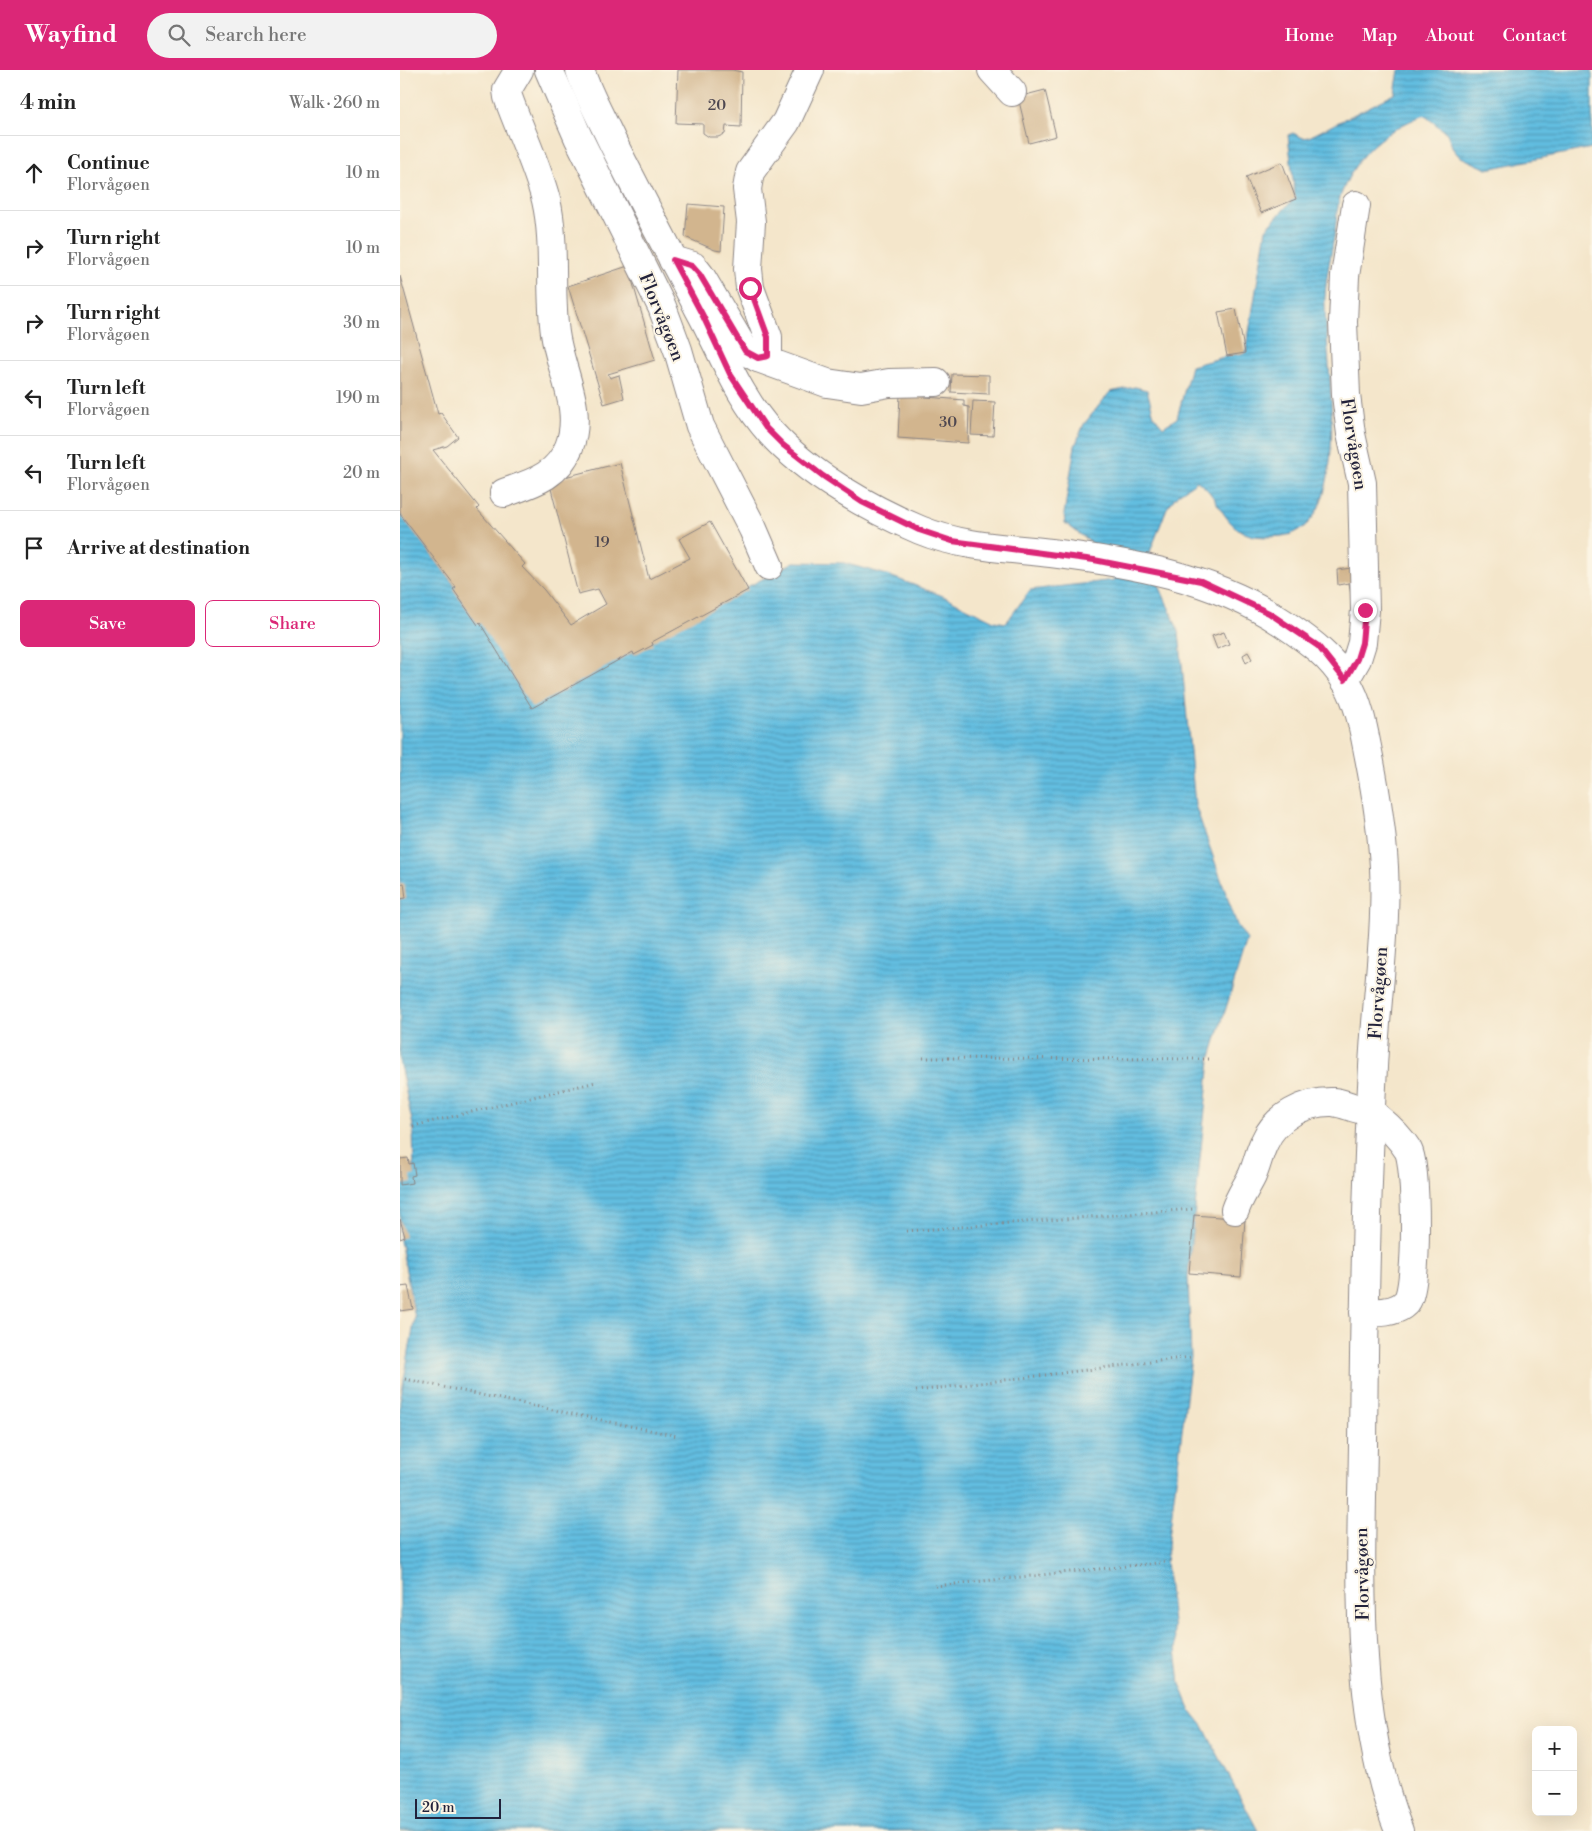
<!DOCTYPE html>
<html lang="en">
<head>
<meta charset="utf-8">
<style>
	:root { --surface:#fff; --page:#f2f2f2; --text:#222; --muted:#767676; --line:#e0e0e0; --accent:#db2777 }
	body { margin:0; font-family:"Libre Bodoni",serif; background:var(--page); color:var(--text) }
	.controls { position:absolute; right:15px; bottom:15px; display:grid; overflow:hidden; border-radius:8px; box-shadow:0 5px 20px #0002 }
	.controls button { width:45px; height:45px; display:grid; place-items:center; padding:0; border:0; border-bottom:1px solid var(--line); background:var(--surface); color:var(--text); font:25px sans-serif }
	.scale { position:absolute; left:15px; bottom:12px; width:86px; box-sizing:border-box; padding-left:5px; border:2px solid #22223b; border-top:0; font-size:14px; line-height:18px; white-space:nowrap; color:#22223b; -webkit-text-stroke:4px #fcf5e5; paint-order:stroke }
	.stop { position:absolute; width:15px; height:15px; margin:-11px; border:4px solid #db2777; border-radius:50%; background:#fff }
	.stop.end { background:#db2777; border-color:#fff; box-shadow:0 1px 5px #0008 }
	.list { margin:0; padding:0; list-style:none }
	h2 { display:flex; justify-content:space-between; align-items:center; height:65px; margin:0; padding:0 20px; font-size:21px }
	h2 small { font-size:16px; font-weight:400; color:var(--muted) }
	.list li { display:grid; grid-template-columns:32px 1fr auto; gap:15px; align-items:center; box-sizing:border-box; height:75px; padding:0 20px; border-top:1px solid var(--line) }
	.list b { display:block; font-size:19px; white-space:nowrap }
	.list p { margin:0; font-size:16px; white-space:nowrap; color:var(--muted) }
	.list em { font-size:16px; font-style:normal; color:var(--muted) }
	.actions { display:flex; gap:10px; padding:15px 20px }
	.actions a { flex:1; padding:11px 0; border:1px solid var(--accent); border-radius:8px; text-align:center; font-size:18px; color:var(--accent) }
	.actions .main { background:var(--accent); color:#fff }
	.icon { flex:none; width:28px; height:28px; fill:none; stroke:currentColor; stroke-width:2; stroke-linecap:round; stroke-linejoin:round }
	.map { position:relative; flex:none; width:1192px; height:1761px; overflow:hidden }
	header { display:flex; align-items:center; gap:30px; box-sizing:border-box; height:70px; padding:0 25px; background:var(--accent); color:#fff }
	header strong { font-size:24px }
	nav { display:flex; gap:28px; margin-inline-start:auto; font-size:18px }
	.search { width:350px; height:45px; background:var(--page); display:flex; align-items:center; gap:12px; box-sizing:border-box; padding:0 18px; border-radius:28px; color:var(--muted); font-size:19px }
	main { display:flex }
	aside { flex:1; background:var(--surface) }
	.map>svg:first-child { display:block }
</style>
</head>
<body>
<header>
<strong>Wayfind</strong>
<div class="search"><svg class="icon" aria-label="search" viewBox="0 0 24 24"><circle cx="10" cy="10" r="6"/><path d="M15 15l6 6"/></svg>Search here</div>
<nav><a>Home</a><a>Map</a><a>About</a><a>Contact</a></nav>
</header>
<main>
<aside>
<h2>4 min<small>Walk · 260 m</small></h2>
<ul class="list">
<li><svg class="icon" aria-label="ahead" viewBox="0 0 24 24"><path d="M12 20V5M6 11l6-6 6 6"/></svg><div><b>Continue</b><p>Florvågøen</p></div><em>10 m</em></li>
<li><svg class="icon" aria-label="right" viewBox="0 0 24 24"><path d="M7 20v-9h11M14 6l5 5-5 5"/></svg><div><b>Turn right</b><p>Florvågøen</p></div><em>10 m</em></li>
<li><svg class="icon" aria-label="right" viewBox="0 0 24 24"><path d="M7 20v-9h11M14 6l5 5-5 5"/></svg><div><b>Turn right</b><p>Florvågøen</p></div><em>30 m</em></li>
<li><svg class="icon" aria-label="left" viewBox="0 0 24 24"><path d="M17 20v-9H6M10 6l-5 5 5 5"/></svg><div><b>Turn left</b><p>Florvågøen</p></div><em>190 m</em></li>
<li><svg class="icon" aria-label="left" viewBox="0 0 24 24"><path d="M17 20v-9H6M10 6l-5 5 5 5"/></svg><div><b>Turn left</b><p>Florvågøen</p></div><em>20 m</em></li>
<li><svg class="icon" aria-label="arrive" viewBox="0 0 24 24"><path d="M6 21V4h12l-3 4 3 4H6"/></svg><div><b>Arrive at destination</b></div></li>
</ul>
<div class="actions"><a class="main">Save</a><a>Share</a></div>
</aside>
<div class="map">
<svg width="1192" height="1761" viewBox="0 0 1192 1761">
	<defs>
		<pattern id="water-rules" width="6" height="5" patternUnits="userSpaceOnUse" patternTransform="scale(1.25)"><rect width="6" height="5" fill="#62bde0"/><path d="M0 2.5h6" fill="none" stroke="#5099b7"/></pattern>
	</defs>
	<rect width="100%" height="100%" fill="#fcf5e5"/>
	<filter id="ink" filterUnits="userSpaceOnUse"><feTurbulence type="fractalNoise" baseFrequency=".02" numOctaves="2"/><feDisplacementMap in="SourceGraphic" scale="10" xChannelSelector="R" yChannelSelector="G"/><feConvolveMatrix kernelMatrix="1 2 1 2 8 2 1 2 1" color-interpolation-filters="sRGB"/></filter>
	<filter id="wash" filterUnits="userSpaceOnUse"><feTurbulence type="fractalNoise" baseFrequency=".0096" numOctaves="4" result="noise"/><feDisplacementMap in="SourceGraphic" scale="20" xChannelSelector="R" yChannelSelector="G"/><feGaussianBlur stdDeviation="1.12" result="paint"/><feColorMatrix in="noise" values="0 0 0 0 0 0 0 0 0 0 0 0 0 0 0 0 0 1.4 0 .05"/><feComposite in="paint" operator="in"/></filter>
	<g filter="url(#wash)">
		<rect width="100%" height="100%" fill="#f4e6cb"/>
		<!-- water -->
		<path fill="url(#water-rules)" stroke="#42708e" d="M999,0H1192V78L1087,99L1059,86L1053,79L1047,63L1024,45C983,62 959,80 942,122C937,133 937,148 935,160C932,182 926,205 925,227C923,279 959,457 882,466C872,467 855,468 845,463C821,452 818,424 797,411L778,424L767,438L750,482L759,515L779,562L795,735L837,855L847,870L810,990L788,1207L791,1287L766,1492L780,1614L791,1641L803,1656L858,1761H0V1332L15,1248L0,1169V1108L14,1103L13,1056L0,994V443L83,553L131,633L394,492L444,493L487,505L543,526L594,551L606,553L630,520L715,510L693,474L665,453L664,444L675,376L684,354L710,322L735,317L747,320L754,346L763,357L777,348L791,296L846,281L866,159L895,127L888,65L893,63L903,68L909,67L995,24Z"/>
		<g id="blocks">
			<!-- building -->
			<g fill="#d2b58e">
				<polygon points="278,0 332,0 342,2 341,57 326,56 325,64 318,67 309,67 303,63 303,54 276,53"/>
				<polygon points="645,20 656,66 629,73 618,27"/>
				<polygon points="882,92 896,129 861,143 846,107"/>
				<polygon points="288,134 324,137 321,181 315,180 285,167"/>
				<polygon points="228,196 255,290 208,304 210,308 219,305 224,328 204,334 168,216"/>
				<polygon points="0,206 38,344 41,343 58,367 47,376 33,380 79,437 77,439 125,494 122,497 144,520 171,555 206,534 198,519 178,524 149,411 220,393 249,509 290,488 279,469 310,452 348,520 252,572 253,575 234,585 233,582 132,638 80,553 78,555 53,519 56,517 0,444"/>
				<polygon points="836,239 845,283 827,286 818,242"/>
				<polygon points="552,304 589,305 589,324 551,322"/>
				<polygon points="500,325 564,330 564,336 569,337 568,373 498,368"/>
				<polygon points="573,331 595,332 593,366 571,365"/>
				<polygon points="971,495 952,532 949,513 938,515 937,500"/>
				<polygon points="824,562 829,574 817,579 812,566"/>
				<polygon points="848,582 852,589 846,593 843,585"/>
				<polygon points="4,813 6,828 0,829 0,814"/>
				<polygon points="8,1088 9,1094 13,1093 15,1105 11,1106 12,1113 0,1115 0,1089"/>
				<polygon points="794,1145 845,1149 841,1207 789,1203"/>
				<polygon points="0,1149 5,1167 0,1169"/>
				<polygon points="8,1216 13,1239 0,1241 0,1217"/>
			</g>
		</g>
	</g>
	<g filter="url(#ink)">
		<use href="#blocks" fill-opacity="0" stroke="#8b8483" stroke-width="1"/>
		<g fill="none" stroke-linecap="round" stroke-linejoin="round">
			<defs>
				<g id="minor">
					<polyline points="149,0 178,67 262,237 278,280 300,356 353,459 369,496"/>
					<polyline points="592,0 612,22"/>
					<polyline points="273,190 293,196 300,205 345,281 358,288 427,313 461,318 489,313 536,312"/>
					<polyline points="358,288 368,285 368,267 350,218 348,199 351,152 347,119 350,102 386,52 410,0"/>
					<path d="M104,423C132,413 157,407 169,377C184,339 160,301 155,263C149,219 156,173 146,130C137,95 120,61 108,27L107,20L119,0"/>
					<polyline points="945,610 957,589 962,573 965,540 962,413 951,364 946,325 943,252 945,206 956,135"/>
					<path d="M835,1140C839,1128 846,1118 852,1106C857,1095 859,1083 864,1073C875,1047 905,1031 933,1032C943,1033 953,1038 963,1040"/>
					<path d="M964,1242C978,1243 998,1243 1007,1231C1018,1218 1017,1096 1008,1080C1000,1067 988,1056 977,1047"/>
				</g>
				<path id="major" d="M180,0C188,25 201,47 212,71C240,127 270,183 299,239C322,281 338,327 371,363C408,404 470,439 520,460C561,477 607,478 651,483C732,493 814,507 883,553C908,570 931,586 947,613C960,635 964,662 969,687C976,723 982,760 984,797C987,861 976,933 973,997C966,1123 964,1250 963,1376C961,1499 953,1644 999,1761"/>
			</defs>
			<!-- minor casing -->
			<use href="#minor" stroke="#8b8483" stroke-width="30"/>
			<!-- major casing -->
			<use href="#major" stroke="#8b8483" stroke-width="30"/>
			<!-- path -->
			<g stroke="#8b8483" stroke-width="3" stroke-dasharray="1 4" stroke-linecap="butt">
				<polyline points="523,988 810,989"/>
				<polyline points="13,1056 196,1012"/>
				<polyline points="507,1161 793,1139"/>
				<polyline points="5,1309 278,1366"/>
				<polyline points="516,1321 791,1287"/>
				<polyline points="535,1516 766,1492"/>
			</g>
			<!-- minor -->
			<use href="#minor" stroke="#fff" stroke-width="28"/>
			<!-- major -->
			<use href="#major" stroke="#fff" stroke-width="28"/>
		</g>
	</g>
	<g fill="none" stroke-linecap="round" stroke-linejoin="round" filter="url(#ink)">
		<!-- route -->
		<polyline stroke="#db2777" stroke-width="6" points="350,218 368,267 368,286 358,288 345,281 300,205 292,196 273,190 303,246 330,304 366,358 383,375 423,406 462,432 519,460 552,471 694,490 801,511 869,543 918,576 945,610 957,589 962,573 965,540"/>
	</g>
	<g text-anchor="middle" stroke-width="4" stroke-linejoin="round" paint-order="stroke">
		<!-- number labels -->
		<g font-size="15" fill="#4e4750">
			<text x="317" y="40">20</text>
			<text x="548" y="357">30</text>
			<text x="202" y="477">19</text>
		</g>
		<!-- street labels -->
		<g font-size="18" fill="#22223b" stroke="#fcf5e5">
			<text transform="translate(262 247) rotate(68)" y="6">Florvågøen</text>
			<text transform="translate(954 374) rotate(81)" y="6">Florvågøen</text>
			<text transform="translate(978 923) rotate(-86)" y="6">Florvågøen</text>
			<text transform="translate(962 1504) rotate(-91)" y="6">Florvågøen</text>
		</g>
	</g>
</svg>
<div class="controls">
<button>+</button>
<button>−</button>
</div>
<div class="scale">20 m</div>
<div class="stop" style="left:350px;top:218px"></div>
<div class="stop end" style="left:965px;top:540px"></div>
</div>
</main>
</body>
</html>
